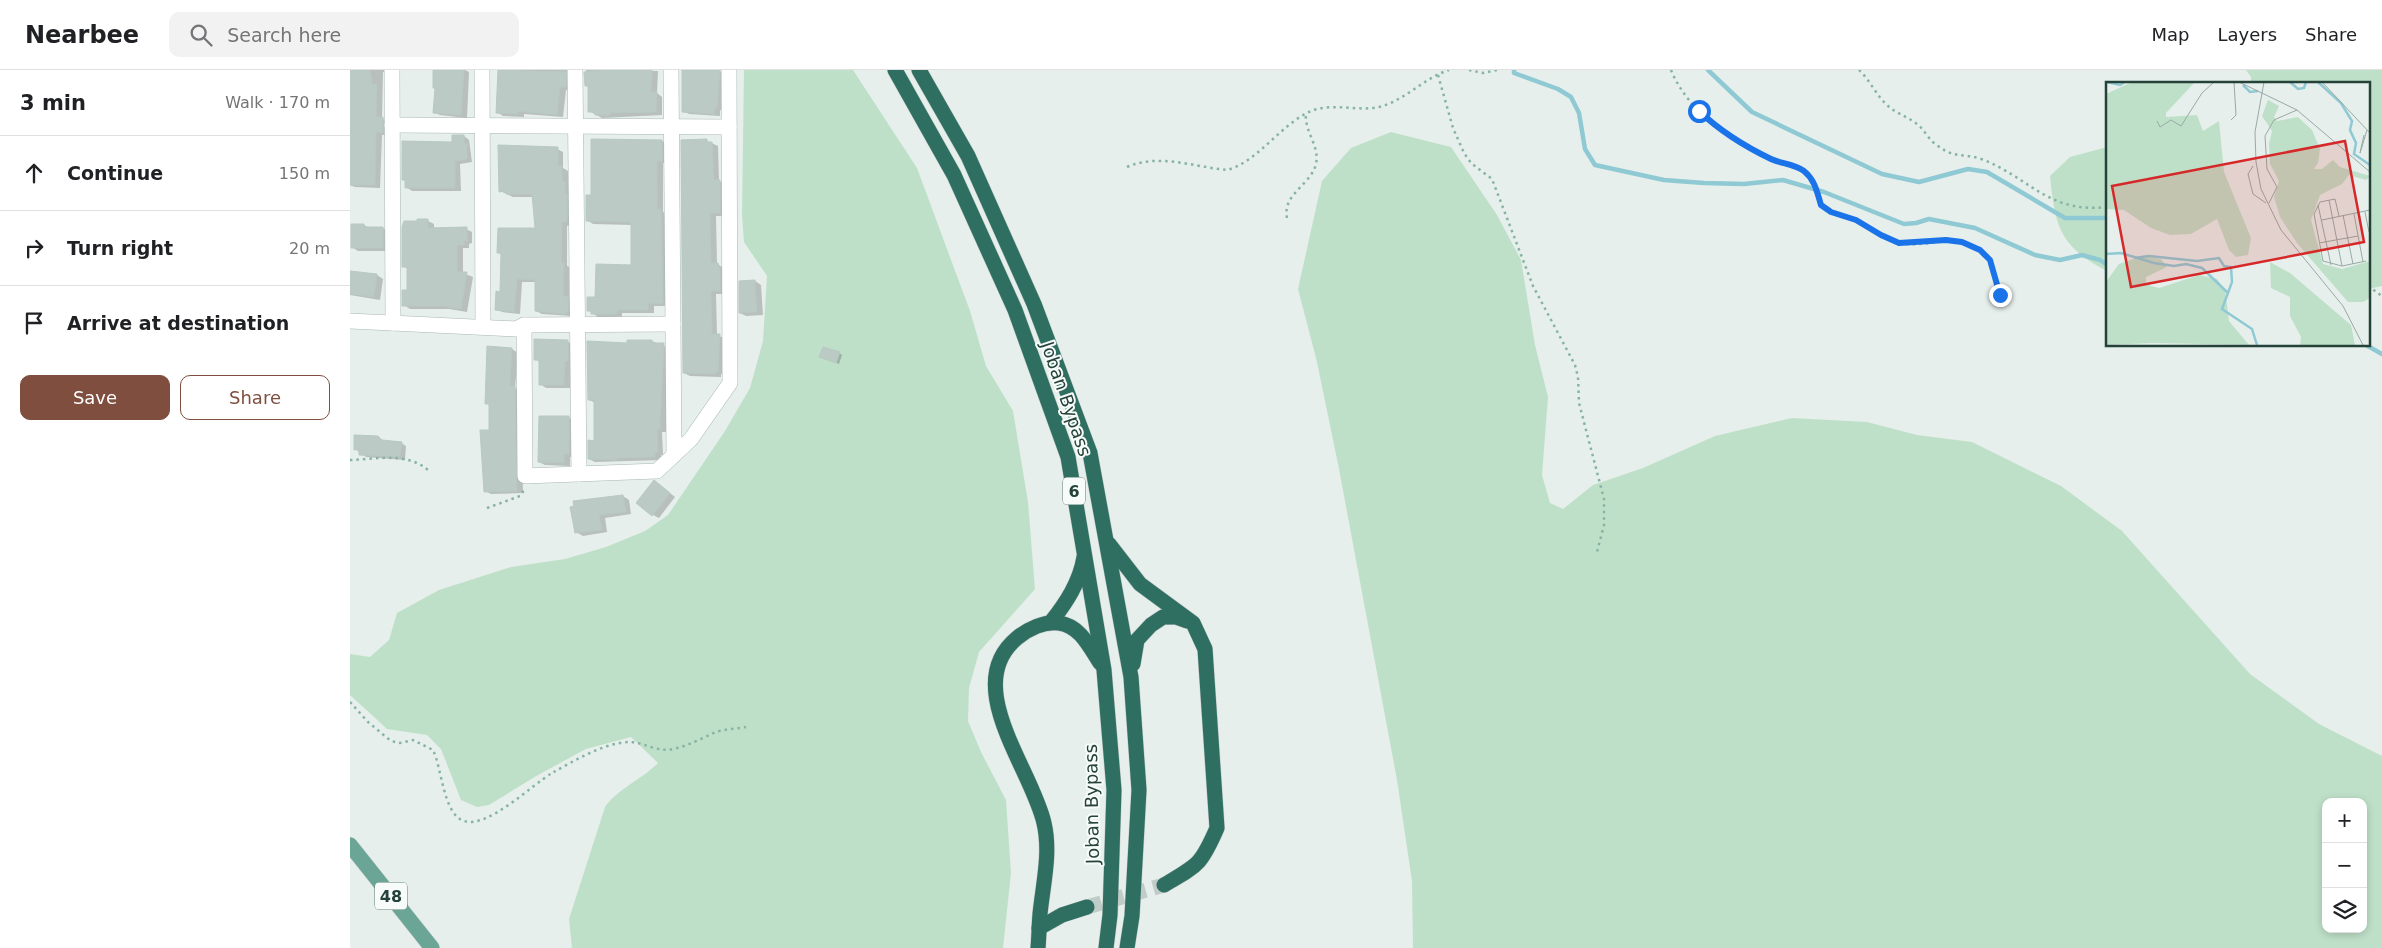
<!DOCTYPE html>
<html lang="en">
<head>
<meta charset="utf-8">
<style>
	:root { --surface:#fff; --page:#f2f2f2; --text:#202124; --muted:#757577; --line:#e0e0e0; --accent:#7f4e3f }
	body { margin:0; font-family:"DejaVu Sans",sans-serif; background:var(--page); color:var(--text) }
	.controls { position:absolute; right:15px; bottom:15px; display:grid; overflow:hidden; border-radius:10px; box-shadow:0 2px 8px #0003 }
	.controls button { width:45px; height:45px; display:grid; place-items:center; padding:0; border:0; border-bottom:1px solid var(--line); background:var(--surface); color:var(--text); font:25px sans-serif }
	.stop { position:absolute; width:15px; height:15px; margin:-11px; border:4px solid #1a73e8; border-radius:50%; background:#fff }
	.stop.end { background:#1a73e8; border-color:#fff; box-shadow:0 1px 5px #0008 }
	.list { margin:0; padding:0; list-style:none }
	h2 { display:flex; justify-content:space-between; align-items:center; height:65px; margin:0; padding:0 20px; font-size:21px }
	h2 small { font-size:16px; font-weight:400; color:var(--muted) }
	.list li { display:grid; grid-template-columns:32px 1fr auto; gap:15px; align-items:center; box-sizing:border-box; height:75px; padding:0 20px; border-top:1px solid var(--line) }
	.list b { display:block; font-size:19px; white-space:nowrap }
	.list em { font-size:16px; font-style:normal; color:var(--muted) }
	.actions { display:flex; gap:10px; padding:15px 20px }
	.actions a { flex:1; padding:11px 0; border:1px solid var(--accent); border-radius:10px; text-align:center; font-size:18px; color:var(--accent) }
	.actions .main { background:var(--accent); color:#fff }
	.icon { flex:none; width:28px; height:28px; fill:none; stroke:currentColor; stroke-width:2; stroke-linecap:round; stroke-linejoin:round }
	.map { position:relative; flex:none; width:2032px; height:878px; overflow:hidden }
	header { display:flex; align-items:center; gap:30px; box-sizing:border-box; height:70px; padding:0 25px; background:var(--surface); border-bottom:1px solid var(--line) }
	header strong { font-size:24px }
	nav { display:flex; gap:28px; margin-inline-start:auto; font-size:18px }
	.search { width:350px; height:45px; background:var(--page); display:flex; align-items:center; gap:12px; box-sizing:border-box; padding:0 18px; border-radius:10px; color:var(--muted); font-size:19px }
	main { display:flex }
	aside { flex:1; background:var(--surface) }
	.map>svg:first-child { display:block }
</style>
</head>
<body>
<header>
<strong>Nearbee</strong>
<div class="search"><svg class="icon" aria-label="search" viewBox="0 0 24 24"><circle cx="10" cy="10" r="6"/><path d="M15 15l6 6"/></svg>Search here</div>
<nav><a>Map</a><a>Layers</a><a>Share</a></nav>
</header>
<main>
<aside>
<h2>3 min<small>Walk · 170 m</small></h2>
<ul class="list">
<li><svg class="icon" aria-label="ahead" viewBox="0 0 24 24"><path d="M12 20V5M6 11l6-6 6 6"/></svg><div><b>Continue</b></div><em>150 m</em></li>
<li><svg class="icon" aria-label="right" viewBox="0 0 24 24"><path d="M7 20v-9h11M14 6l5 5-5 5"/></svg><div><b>Turn right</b></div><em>20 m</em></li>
<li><svg class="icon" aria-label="arrive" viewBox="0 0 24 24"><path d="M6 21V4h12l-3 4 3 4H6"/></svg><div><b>Arrive at destination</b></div></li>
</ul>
<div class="actions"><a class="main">Save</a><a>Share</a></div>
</aside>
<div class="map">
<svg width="2032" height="878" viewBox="0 0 2032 878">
	<rect width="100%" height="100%" fill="#e6efeb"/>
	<!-- green -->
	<g fill="#bfe0c8" fill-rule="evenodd">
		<path d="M394,0H503L567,98L620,241L636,296L663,341L678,432L685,519L629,582L619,618L618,651L631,682L656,730L661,803L653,878H222L219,849L255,737C265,721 292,709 308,693L281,667L236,679L188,705L139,735L127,737L111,730L91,679L77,665L37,659L0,625V584L20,587L39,570L47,543L89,520L161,497L215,489L256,477L295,461L318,445L375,361L400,318L413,271L417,206L394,172L392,145Z"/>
		<polygon points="1896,0 2032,0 2032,216 2018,219 2018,14 1901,14 1901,7"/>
		<path d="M1041,62L1101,77L1147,145L1171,190L1185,275L1198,327L1192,405L1200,433L1213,439L1243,415L1293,398L1365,366L1442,348L1517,352L1567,365L1622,372L1711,416L1772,461L1900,604L1969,654L2032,686V878H1063L1062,811L1047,710L989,399L967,292L948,219L972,111L1001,78ZM1976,732H2013V859H1976Z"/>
		<path d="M1757,77V201C1710,177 1705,157 1700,106L1720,87Z"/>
	</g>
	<!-- shadow -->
	<g fill="#0003">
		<polygon points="0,0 37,0 37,2 33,2 32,48 38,52 38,65 32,65 30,118 5,117 0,115"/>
		<polygon points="84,0 115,0 119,2 117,48 90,45 84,42 86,18"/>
		<polygon points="149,0 223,0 222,20 216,20 213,47 174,44 174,47 153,46 147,42"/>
		<polygon points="236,0 308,1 307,23 312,27 312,45 252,48 239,41 239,17 236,15"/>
		<polygon points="333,0 369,1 375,4 373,41 370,40 370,46 339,44 333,41"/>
		<polygon points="114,66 119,70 122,92 110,94 111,121 62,121 56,117 56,111 53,109"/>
		<polygon points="312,71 318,74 318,93 313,93 313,142 316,144 319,236 304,236 304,243 272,243 272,247 248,247 238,240 246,228 282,196 282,155 243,154 237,150 242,126"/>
		<polygon points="357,71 368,76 369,111 376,115 376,146 366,146 367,194 374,198 376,224 366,224 367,265 376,269 374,304 371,304 371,307 340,306 334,303"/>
		<polygon points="207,79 213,82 213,98 218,101 218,115 220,116 223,154 217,156 217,196 220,197 219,229 224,232 222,246 192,244 186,241 186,212 172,212 170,244 152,242 146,239 152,223 152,185 149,183 186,159 184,127 163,127 150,121"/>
		<polygon points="78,151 84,154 84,159 116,159 122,162 122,173 119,174 119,178 113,178 113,203 123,207 117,242 99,239 60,239 54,235 58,222 58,199 53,196 55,152"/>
		<polygon points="14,155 20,158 33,158 39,162 39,181 8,181 2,177"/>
		<polygon points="27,205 33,209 30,230 0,225 0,209"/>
		<polygon points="405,211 411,215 413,245 396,246 390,243"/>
		<polygon points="279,271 302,271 319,278 316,362 312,362 313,385 311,385 311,390 245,392 239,389 245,372 246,333 239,330 279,274"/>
		<polygon points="218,272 224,275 224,294 220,293 220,318 196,318 190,314 190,292 185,289"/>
		<polygon points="162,279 168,283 165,318 170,321 173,423 141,424 135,421 140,361 140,335 136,333"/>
		<polygon points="489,283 492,285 489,294 473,288"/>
		<polygon points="218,347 224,351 225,387 220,387 220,396 195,395 189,392"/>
		<polygon points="28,367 35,372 51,373 56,376 55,390 16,387 5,379"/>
		<polygon points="311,416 325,427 309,448 303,445"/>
		<polygon points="273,426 279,430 281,444 255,448 257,462 233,466 226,462 225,432"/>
	</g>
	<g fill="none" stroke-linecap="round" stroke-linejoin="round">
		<!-- stream -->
		<g stroke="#8ec9d4" stroke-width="4.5">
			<polyline points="1164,0 1164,3 1208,19 1221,27 1229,43 1235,79 1245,95 1314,110 1354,113 1394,114 1433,110 1474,122 1554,154 1566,153 1579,149 1625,158 1685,185 1710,190 1732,185 1750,190 1757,195"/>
			<polyline points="1358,0 1402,42 1532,104 1569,112 1618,99 1637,102 1715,148 1757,148"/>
			<polyline points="2016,275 2032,284"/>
		</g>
	</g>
	<!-- building -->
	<g fill="#bbcac4" stroke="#b8c9c2">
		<polygon points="0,0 20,0 22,14 27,14 26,47 33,47 33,63 26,62 25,115 0,115"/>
		<polygon points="83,0 114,0 111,45 83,43 85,18 83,18"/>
		<polygon points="148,0 216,2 216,17 210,17 207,45 168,41 168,44 146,43"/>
		<polygon points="260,0 302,0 301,22 307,22 306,42 260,43 260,45 245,45 245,42 238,42 238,16 235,16 234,2"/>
		<polygon points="332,0 370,0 367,38 365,38 364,44 332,42"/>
		<polygon points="102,65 114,65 114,74 117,74 117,89 105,91 105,118 55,118 55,110 52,110 52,71 102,72"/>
		<polygon points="241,69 312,70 312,91 307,91 307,139 311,139 313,234 298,233 298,240 267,240 267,244 241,244 241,241 237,241 237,227 245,227 246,194 281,195 281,152 236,151 236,125 241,125"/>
		<polygon points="357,69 357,72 362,72 364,109 370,110 370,143 360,143 361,193 368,193 370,200 370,221 361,221 362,264 370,264 368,302 365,302 365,304 333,303 331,70"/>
		<polygon points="148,75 208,77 208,96 212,96 212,112 215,111 215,125 217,125 217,151 212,153 211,193 214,193 213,225 218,227 218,241 215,244 185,241 185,210 167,209 164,242 145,240 146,221 150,222 151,183 147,183 148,158 185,158 182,124 156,124 156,121 149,122"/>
		<polygon points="67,149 78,149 78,158 117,157 117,171 114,171 114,175 107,175 107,202 117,202 111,239 92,236 52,236 52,220 57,220 57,197 52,197 52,157 54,151 67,151"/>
		<polygon points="1,154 14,154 14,157 33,157 33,178 1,178"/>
		<polygon points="0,201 27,204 24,227 0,224"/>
		<polygon points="405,210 407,242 389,243 389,211"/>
		<polygon points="184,269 218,270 218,291 215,291 214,315 189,315 189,290 184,290"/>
		<polygon points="277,270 302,270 302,273 314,273 310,359 307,359 308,382 305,382 305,387 267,388 267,390 238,389 238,370 244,371 244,330 238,330 237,271 277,273"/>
		<polygon points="137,276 162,278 160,316 165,316 167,421 134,422 130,360 139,360 139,334 135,334"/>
		<polygon points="473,277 490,282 486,293 469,287"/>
		<polygon points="189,346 219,346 219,384 214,384 214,393 188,392"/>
		<polygon points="4,365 28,366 32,370 52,372 50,387 9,385 9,379 4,380"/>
		<polygon points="304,410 320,423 302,446 286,433"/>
		<polygon points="273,425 276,442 249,445 252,460 225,463 220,437 224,436 223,431"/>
	</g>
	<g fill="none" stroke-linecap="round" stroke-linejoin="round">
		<!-- highway-tunnel -->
		<polyline stroke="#bfccc8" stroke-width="15" stroke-dasharray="15 8" stroke-linecap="butt" points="737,837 814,815"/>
		<defs>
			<g id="minor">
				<polyline points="42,0 43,253"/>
				<polyline points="132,0 133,257"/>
				<polyline points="225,0 229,404"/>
				<polyline points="321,0 324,385"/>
				<polyline points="42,55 379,57"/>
				<polyline points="0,251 166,259 174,255 323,254"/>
				<polyline points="174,255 175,406 307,401 341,369 380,313 379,0"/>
			</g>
			<polyline id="major" points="0,775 82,878"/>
			<g id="highway">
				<polyline points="545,0 604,105 665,240 718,387 754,600 764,720 760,845 756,878"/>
				<polyline points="569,0 618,86 684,234 740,383 781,607 789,720 782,846 777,878"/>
				<path d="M759,474L790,514L843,553L855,579L867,758C851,795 848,795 814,815"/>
				<path d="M701,552C716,533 730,512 734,487"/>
				<polyline points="783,594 787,570 801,555 813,547 826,547 837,551"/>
				<polyline points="689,858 712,845 737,837"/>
				<path d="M688,878C689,867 689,855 690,844C693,814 701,783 694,753C682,699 610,615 667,568C678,559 694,551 709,553C730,556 739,576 750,593"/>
			</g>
		</defs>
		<!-- minor casing -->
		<use href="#minor" stroke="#a8b8b2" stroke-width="16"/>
		<!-- major casing -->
		<use href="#major" stroke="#c2cac8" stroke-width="16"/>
		<!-- highway casing -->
		<use href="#highway" stroke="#c2cac8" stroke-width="16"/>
		<!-- path -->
		<g stroke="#86b3a5" stroke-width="2.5" stroke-dasharray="2.5 4" stroke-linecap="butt">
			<polyline points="1119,0 1133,3 1147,0"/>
			<path d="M1321,0C1338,42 1381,70 1421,89C1431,94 1443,94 1452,100C1470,113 1464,125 1472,136C1477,143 1488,143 1496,146C1514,151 1528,166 1546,172C1575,181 1599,160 1631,181C1647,191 1647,219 1653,236"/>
			<path d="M1509,0C1519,9 1525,23 1535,33C1544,43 1557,46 1567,54C1575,60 1579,71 1588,76C1605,89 1614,83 1631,89C1678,106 1698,144 1757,137"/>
			<polyline points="1088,5 1103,58 1114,83 1121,93 1142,109 1183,216 1225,295 1228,307 1229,333 1254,429 1254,455 1247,482"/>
			<path d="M777,97C809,83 844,97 877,100C907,92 929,57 957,43C979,31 1005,42 1029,37C1054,31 1074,8 1099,0"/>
			<path d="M937,148C932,124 961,115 966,94C970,76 954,61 956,44"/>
			<polyline points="2018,216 2032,226"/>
			<path d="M0,390C26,389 57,382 78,400"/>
			<polyline points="137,438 170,426 174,420"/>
			<path d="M0,632L18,652L41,671L50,673L63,670L83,680C92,698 93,744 114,751C137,759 182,715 202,703C224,691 253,673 279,672C294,672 308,683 323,679C338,676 352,668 366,662C375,659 386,659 396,657"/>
		</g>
		<!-- minor -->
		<use href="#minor" stroke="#fff" stroke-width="15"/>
		<!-- major -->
		<use href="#major" stroke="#6aa596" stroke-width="15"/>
		<!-- highway -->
		<use href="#highway" stroke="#2f6f62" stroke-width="15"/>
	</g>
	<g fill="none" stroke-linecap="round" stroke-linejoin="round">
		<!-- route -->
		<path stroke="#1a73e8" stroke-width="6" d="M1349,41C1369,60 1396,77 1421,89C1432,94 1444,94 1454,101C1465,110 1467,122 1471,135L1481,142L1506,150L1531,165L1549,173L1596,170L1612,172L1630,180L1640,190L1650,225"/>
	</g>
	<g text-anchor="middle" stroke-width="4" stroke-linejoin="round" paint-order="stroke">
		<!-- shield labels -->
		<g fill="#f7fbf9" stroke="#637a73" stroke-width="1">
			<rect x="713" y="407.5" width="22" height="27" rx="4"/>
			<rect x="25" y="812.5" width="32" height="27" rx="4"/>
		</g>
		<g font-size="16" font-weight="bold" fill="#24423a">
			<text x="724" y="427">6</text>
			<text x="41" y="832">48</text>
		</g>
		<!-- street labels -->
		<g font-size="18" fill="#24423a" stroke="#f7fbf9">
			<text transform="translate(716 329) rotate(71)" y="6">Joban Bypass</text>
			<text transform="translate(742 734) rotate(-91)" y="6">Joban Bypass</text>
		</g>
	</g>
	<!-- overview -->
	<g transform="translate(1756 12)">
		<rect width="264" height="264" fill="#e6efeb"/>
		<path d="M26,0H89L60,31V35L91,33L97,49L113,39L118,90L145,156L142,173L130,175L123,168L111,137L85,152L64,153L45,146L18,128L0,127V12ZM162,18L173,24L168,35L171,39L192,35L206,48L214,67L212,81L208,87H216L227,78L234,85L264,94L260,98L243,93L236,102L214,113L205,138L217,182L236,187L264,179V216L257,220H242L191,161L174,135L168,115L173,99L164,82L163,62L166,49L156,34ZM36,174L55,177L61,185L40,195V201L45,204L53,206L93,193L111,197L119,208L123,239L143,263L47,261L0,263V200L13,182ZM164,180L184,191L245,243L249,263H194L195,255L184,234V215L165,206Z" fill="#bfe0c8"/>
		<path fill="none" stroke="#8ec9d4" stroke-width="2.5" d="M1,0L14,3L19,0M184,0L192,7L198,6L200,0M212,0L235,21L246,39L244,48L250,61L248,72L264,83M137,3L144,10L152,9M0,172L15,171L48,181L68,184L80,182L96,186L122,211M28,176L43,174L91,179L113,176L118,184L125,185L126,200L116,227L146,247L151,263"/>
		<path fill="none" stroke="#98aaa4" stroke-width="1" d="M133,0L191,28L264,90M158,0L149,50L150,80L155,107L175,148L237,224L257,263M216,0L264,51M125,38L130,33L128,0M51,39L54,45L65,38L75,44L96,11L108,0M258,53L254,71L261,48M147,84L142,92L147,112L160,121M223,118L236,184M163,121L171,105L161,87L159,54L168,38L191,28M212,123L225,183M259,130L263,150M248,132L257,180M237,133L247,182M233,134L229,117L214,120L208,132L217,179L236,184L260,179M216,138L264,128M213,161L252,154"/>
		<path fill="#d62828" fill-opacity="0.15" stroke="#d62828" stroke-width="2.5" d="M239,59L258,160L25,205L6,104Z"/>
		<rect width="264" height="264" fill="none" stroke="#24423a" stroke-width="2.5"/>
	</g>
</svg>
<div class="controls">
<button>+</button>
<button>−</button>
<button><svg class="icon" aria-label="layers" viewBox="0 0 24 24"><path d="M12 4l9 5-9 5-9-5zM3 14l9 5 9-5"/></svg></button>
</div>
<div class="stop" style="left:1349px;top:41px"></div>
<div class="stop end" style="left:1650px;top:225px"></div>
</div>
</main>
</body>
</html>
